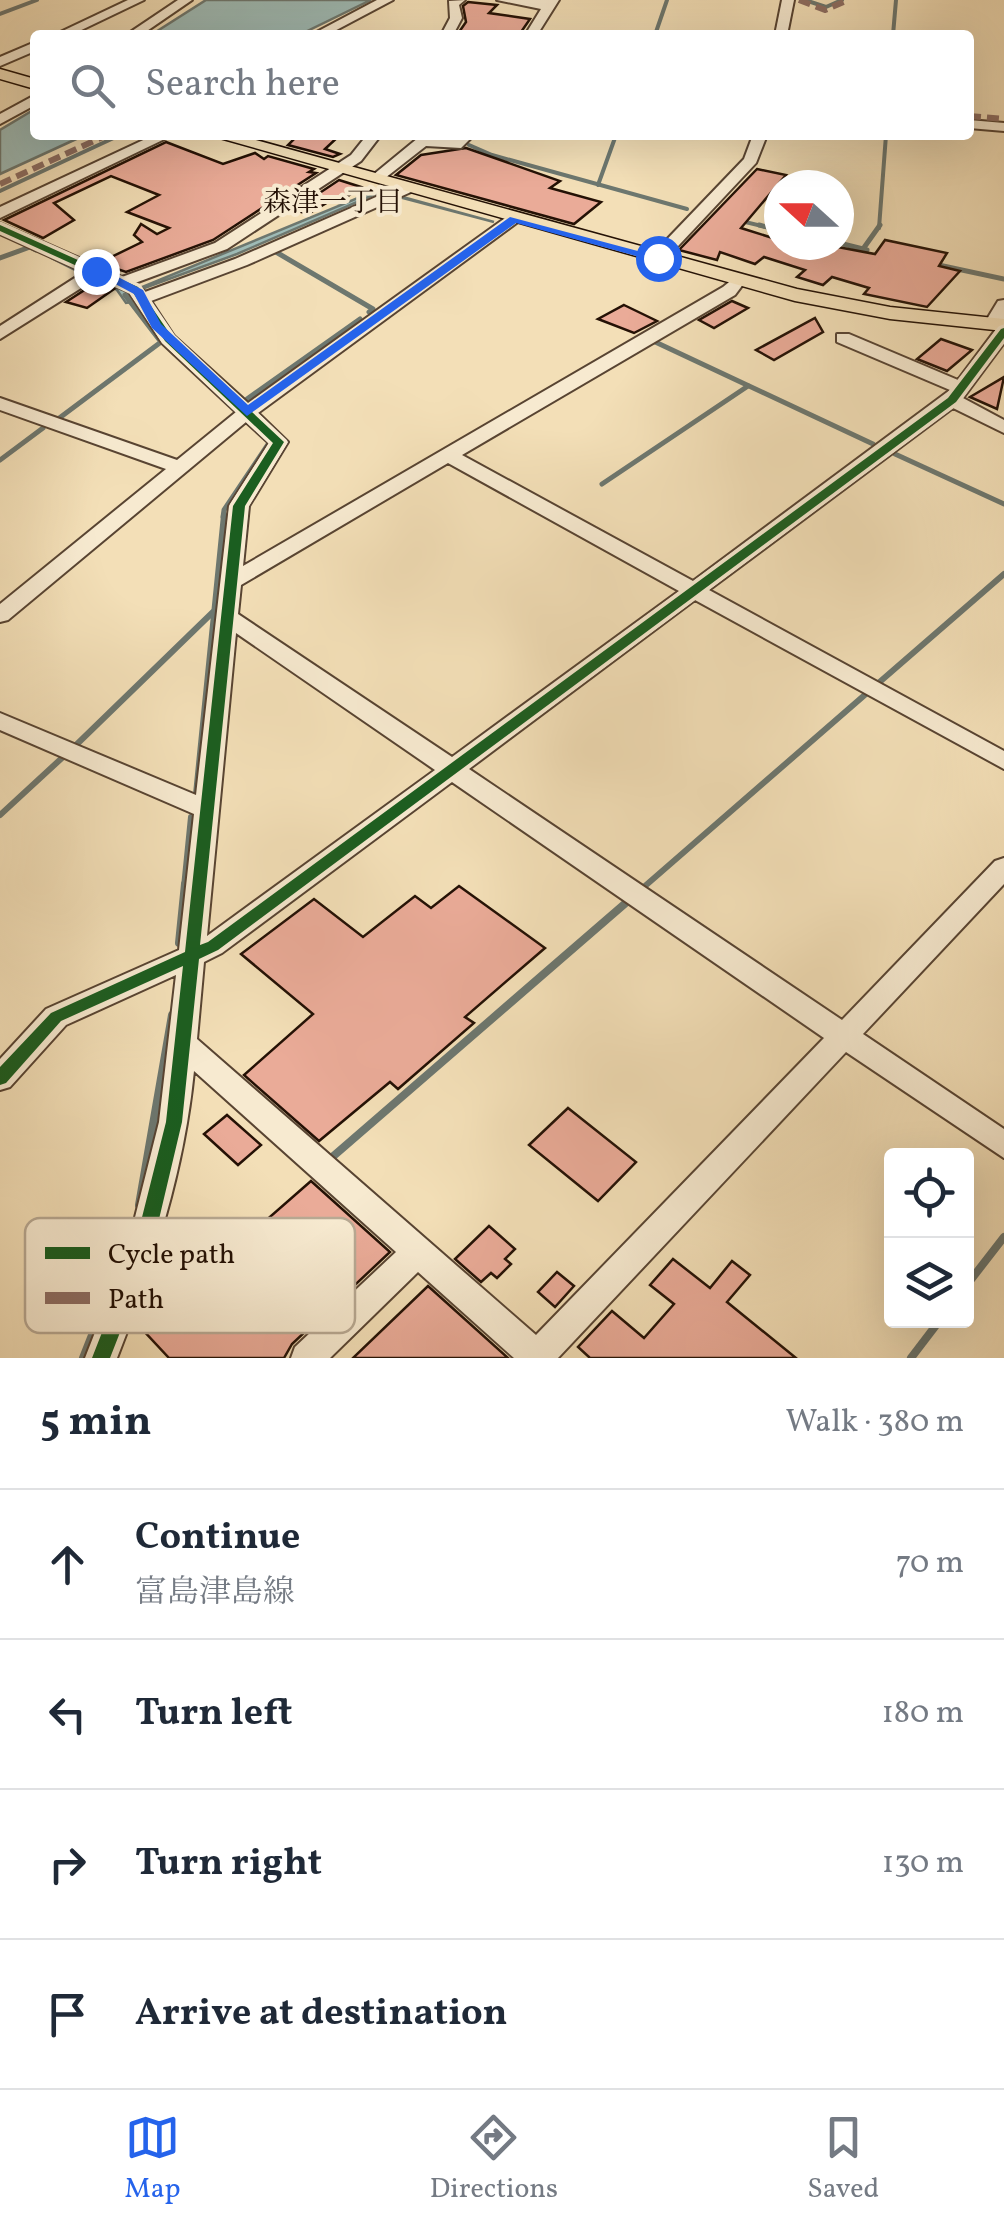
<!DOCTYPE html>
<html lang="en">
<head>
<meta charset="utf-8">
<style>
	:root { --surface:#fff; --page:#f2f2f3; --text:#1f2937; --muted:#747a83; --line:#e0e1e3; --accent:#2563eb }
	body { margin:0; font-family:Vollkorn,"Noto Serif JP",serif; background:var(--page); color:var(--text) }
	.controls { position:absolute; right:30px; bottom:30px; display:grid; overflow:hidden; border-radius:10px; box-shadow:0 10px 40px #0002 }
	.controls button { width:90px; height:90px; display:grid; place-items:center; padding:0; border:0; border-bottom:2px solid var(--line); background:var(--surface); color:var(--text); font:50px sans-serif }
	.compass { position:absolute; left:764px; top:170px; width:90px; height:90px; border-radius:50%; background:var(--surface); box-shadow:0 10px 40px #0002; rotate:291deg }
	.stop { position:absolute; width:30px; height:30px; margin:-22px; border:8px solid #2563eb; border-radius:50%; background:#fff }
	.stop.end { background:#2563eb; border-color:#fff; box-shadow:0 2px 10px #0008 }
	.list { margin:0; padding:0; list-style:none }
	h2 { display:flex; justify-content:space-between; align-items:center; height:130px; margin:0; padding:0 40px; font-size:42px }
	h2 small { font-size:32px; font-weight:400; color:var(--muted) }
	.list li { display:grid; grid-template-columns:65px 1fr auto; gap:30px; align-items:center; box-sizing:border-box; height:150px; padding:0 40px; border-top:2px solid var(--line) }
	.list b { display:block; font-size:38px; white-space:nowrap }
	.list p { margin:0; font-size:32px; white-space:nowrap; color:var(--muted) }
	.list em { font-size:32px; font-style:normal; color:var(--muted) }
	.icon { flex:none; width:55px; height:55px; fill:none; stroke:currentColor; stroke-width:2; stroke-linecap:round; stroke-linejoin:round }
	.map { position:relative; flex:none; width:1004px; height:1358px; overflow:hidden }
	.search { position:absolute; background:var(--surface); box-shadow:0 10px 40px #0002; left:30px; right:30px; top:30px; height:110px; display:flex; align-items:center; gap:25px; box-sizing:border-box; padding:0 35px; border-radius:10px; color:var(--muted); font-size:38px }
	.sheet { height:730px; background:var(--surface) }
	nav { display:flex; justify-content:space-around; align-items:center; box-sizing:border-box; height:140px; border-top:2px solid var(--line); background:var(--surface); font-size:28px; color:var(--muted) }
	nav a { display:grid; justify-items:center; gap:5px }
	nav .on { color:var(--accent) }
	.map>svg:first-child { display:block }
</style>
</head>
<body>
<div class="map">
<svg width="1004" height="1358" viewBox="0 0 1004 1358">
	<rect width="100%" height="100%" fill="#f3dfb7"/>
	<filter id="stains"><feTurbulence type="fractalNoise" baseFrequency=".002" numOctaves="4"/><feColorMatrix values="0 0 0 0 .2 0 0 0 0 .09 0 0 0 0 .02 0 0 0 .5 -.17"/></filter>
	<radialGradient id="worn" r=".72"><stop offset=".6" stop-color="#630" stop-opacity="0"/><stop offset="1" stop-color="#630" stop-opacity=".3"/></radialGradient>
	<!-- water -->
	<g fill="#9ebbb6" stroke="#6d776f" stroke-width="2.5">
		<polygon points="206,0 371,0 299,35 151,35"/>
		<polygon points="35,109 35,135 85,135 0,174 0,130"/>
		<polygon points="377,190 494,222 380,192 237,254 128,294 132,302 126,303 117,290 95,278 99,276 125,290 140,288"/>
	</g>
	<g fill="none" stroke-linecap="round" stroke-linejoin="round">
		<!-- stream-far3 -->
		<g stroke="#6d776f" stroke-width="4">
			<polyline points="805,0 826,7 842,0"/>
			<polyline points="0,14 37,0"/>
			<polyline points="655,35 667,0"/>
			<polyline points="893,35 896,0"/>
			<polyline points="469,145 492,155 687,209"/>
			<polyline points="598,185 616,135"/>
			<polyline points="0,191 120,135"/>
			<polyline points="741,221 770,228"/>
			<polyline points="879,228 886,135"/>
		</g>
		<!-- stream-far2 -->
		<g stroke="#6d776f" stroke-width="5">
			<polyline points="759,225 779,230"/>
			<polyline points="839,243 867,250"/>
			<polyline points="863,249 880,225"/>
			<polyline points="276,252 373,309 369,312"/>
			<polyline points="52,257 78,270"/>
			<polyline points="0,258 30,247 36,250"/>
			<polyline points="934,264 1004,279"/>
			<polyline points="651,340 873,444"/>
			<polyline points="247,399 360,319"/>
			<polyline points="58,419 161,342 125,295"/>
			<polyline points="895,454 1004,504"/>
			<polyline points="0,460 43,428"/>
			<polyline points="602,484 748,386"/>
			<polyline points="223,517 224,510 271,440"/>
		</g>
		<!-- stream-far1 -->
		<g stroke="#6d776f" stroke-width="6">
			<polyline points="875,686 1004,574"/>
			<polyline points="74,747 213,612"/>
			<polyline points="196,794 224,515"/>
			<polyline points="0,815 63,757"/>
			<polyline points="645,886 867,693"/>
			<polyline points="184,887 191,817"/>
		</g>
		<!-- stream -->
		<g stroke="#6d776f" stroke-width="8">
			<polyline points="179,943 185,884"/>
			<polyline points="330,1159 628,901"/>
			<polyline points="139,1205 172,1015"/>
			<polyline points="966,1286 1004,1237"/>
			<polyline points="83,1358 131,1236"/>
			<polyline points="911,1358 940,1320"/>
		</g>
	</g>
	<!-- building -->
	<g fill="#eaab98" stroke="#241105" stroke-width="2.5">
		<polygon points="468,2 497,5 489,13 530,19 519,35 457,35 466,22 463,6"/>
		<polygon points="298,135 340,135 325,149 340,154 333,157 288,145"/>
		<polygon points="166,142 223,164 255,153 264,159 268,156 314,169 309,172 316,173 213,240 126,272 99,263 142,242 134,235 141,224 157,234 169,228 127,212 159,195 111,176 54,203 74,220 43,238 4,220"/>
		<polygon points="466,148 560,181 550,188 601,202 574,224 396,175 421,155"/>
		<polygon points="757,169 786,175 741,228 779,240 779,245 827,245 875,254 885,240 947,253 939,266 960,271 927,307 864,294 869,288 832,277 823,285 797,277 805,270 764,257 755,264 720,252 717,260 679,250"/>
		<polygon points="339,180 361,187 338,203 330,201 308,214 294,210"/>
		<polygon points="97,282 114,289 87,308 66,302"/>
		<polygon points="732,301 748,308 714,328 699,320"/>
		<polygon points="624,305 657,321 634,333 598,319"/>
		<polygon points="815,318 823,332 774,360 756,350"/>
		<polygon points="941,339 972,350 947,371 917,359"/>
		<polygon points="1004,377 997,409 970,397"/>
		<polygon points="459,886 545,948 465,1017 474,1023 398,1089 390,1082 319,1141 244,1075 313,1014 241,954 314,899 363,937 415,896 431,908"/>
		<polygon points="568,1108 636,1162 598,1201 529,1145"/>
		<polygon points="227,1115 261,1145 238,1165 204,1134"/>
		<polygon points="311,1181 390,1252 292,1344 284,1358 169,1358 142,1329"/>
		<polygon points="489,1226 515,1249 505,1259 511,1264 497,1278 491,1273 481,1282 455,1259"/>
		<polygon points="673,1259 710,1288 732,1261 750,1275 727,1302 796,1358 590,1358 578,1347 612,1311 644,1338 674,1304 650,1285"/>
		<polygon points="557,1272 574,1286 555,1307 538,1292"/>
		<polygon points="428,1286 508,1358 353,1358"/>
	</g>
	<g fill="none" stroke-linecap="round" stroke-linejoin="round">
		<defs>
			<g id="minor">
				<polygon points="128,0 144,0 71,35 54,35"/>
				<polygon points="178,0 192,0 141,35 126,35"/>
				<polygon points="377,0 393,0 327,35 311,35"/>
				<polygon points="465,0 459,5 462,18 453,35 441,35 450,18 449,1"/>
				<polygon points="497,0 559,0 537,35 525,35 541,9"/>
				<polygon points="782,0 794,0 787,35 775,35"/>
				<polygon points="35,42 35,51 0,66 0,57"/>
				<polygon points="35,95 35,105 0,124 0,114"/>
				<polygon points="969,120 1004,123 1004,131 969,128"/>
				<polygon points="154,135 173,135 0,218 0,207"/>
				<path d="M367,135H381L361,161L227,249L135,283L145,292L235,259L401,186H411V192L247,265L151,301L174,336L248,403L508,216L522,219L258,413L288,442L249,506L243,566L723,287L739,274L747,279L735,295L462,455L693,581L950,390L837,342V334H849L958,380L997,328L984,324L998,301L1004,300V320L1000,327L1004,326V343L963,398L1004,420V433L953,408L709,590L1004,751V769L695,600L469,769L842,1020L995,861L1004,858V884L863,1034L1004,1129V1158L846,1052L558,1358H514L418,1272L330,1358H291L295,1347L396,1252L194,1071C184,1172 154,1263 117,1358H85L126,1253L159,1122L176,975L66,1025L10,1087L0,1090V1059L46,1009L179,950L194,814L0,730V713L196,795L229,506L269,443L246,422L8,620L0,622V604L166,469L0,410V398L177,460L236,412L162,343L129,292L97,278L0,339V326L84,272L0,234V223L122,277L215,243L351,155ZM448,463L679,591L452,757L238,614L241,585ZM236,633L435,770L207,936ZM452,782L824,1038L536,1335L197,1039L204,962L222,953Z"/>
				<polygon points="460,135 474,135 461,148 426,146 380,182 368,179 418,138 457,139"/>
				<polygon points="753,135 767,135 756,163 664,261 652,261 652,255 744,159"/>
			</g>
			<g id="major">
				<polygon points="0,69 35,79 35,89 0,79"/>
				<polygon points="209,135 238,135 797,289 890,307 1004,319 1004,331 890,319 795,301"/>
			</g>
		</defs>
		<!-- minor casing -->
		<use href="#minor" stroke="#584432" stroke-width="4"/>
		<!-- major casing -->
		<use href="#major" stroke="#241105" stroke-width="3"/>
		<!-- minor -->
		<use href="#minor" fill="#f7ead0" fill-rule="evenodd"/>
		<!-- major -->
		<use href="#major" fill="#f3dfb7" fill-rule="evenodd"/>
		<!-- quiet -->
		<g stroke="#8d6e63" stroke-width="6" stroke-dasharray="12 6" stroke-linecap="butt">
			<polyline points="799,0 825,10 848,0"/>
			<polyline points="969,116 1004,119"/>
			<polyline points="0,184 107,135"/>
		</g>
		<defs>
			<polygon id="cycleway" points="0,225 138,287 172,337 284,442 245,506 200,945 208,942 948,398 1001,329 1004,328 1004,338 956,402 218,950 199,959 182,1122 151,1253 110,1358 92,1358 133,1253 166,1122 183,966 61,1021 6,1083 0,1085 0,1067 51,1013 185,952 233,506 273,443 165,341 132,291 0,231"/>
		</defs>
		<!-- cycleway casing -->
		<use href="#cycleway" stroke="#f7ead0" stroke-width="7"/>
		<!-- cycleway -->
		<use href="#cycleway" fill="#1b5e20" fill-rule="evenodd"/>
	</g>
	<!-- route -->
	<polygon fill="#2563eb" points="510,217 664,258 658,262 516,223 247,416 152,328 134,294 91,271 101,268 143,290 161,324 248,405"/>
	<g text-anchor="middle" stroke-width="8" stroke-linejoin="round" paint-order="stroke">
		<!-- far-neighbourhood labels -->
		<g font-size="28" fill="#241105" stroke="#f7ead0">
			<text x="333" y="211">森津一丁目</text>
		</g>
	</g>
	<!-- legend -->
	<rect x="25" y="1218" width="330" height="115" rx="15" fill="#f7ead0" stroke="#b8a993" stroke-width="2.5"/>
	<rect x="45" y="1247" width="45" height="12" fill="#1b5e20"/>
	<rect x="45" y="1292" width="45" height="12" fill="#8d6e63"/>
	<g font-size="28" fill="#241105">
		<text x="108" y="1263">Cycle path</text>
		<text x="108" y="1308">Path</text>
	</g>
	<rect width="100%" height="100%" filter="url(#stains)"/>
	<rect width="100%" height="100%" fill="url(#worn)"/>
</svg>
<div class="controls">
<button><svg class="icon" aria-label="locate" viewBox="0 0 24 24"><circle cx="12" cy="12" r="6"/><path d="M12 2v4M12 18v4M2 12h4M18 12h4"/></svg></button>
<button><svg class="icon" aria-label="layers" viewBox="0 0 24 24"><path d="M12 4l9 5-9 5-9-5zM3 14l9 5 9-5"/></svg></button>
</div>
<svg class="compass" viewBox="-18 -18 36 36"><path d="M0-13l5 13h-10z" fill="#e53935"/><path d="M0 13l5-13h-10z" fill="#747a83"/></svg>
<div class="stop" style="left:658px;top:258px"></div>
<div class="stop end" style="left:96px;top:271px"></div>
<div class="search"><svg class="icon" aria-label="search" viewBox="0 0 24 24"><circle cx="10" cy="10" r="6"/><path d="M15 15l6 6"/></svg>Search here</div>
</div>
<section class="sheet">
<h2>5 min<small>Walk · 380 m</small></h2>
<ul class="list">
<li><svg class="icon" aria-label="ahead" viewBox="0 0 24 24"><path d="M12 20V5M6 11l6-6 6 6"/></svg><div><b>Continue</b><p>富島津島線</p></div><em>70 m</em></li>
<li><svg class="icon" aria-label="left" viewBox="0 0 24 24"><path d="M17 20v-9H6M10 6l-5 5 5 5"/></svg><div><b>Turn left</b></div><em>180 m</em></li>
<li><svg class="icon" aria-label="right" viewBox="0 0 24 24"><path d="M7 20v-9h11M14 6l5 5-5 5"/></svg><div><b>Turn right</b></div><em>130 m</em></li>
<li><svg class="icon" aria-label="arrive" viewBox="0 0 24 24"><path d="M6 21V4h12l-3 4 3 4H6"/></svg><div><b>Arrive at destination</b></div></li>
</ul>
</section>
<nav>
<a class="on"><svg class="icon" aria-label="map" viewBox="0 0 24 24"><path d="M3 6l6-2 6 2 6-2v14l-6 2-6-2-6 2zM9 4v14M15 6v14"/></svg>Map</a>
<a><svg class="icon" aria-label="directions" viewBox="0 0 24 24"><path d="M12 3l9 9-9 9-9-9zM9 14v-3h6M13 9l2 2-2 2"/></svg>Directions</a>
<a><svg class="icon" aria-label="saved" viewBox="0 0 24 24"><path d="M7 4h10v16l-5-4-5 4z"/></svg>Saved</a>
</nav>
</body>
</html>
